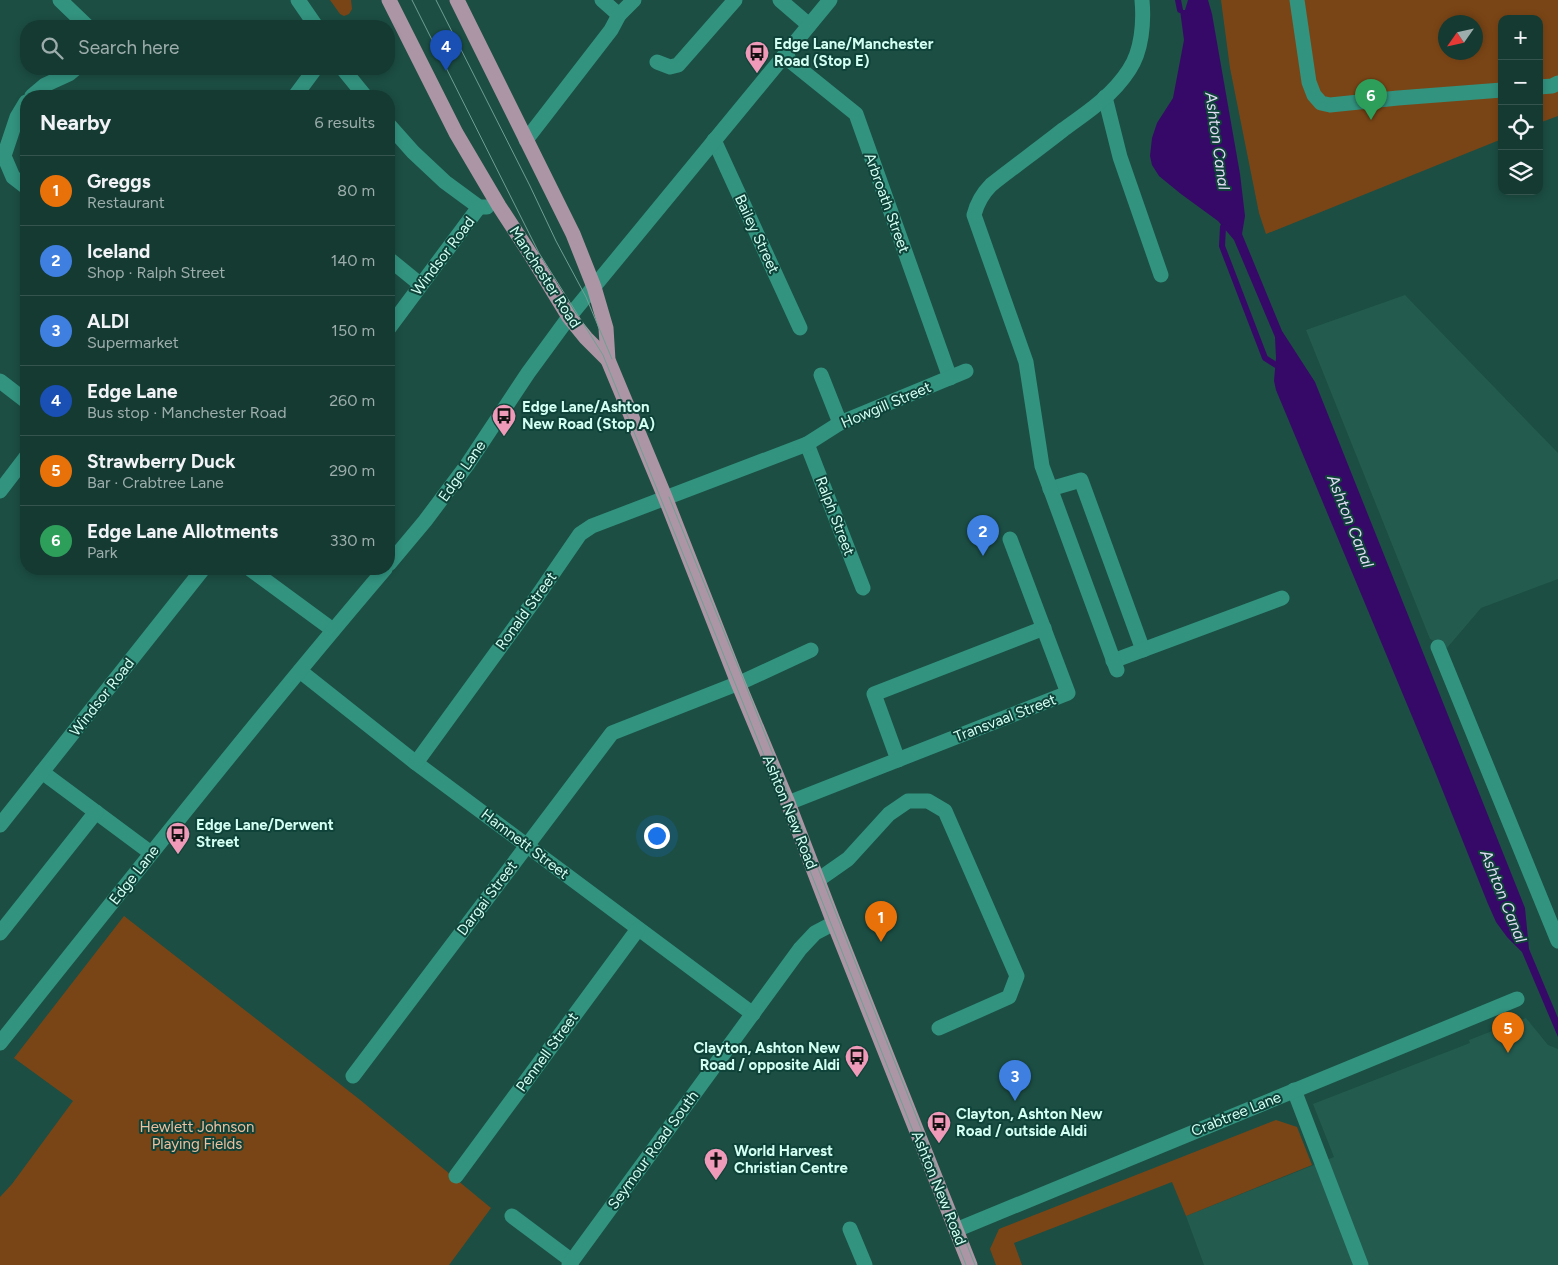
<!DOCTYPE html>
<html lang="en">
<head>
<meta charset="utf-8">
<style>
	:root { --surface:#153a32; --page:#22453e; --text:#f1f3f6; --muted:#9dadac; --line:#34544d; --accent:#8c9099 }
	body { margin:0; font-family:Figtree,sans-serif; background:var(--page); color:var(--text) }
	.controls { position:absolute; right:15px; top:15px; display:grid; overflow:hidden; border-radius:10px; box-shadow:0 2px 8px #0003 }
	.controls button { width:45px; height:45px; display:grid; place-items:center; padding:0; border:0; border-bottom:1px solid var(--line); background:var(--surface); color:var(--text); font:25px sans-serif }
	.compass { position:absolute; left:1438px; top:15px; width:45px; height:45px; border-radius:50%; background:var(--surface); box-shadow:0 2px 8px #0003; rotate:236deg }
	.you { position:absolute; left:656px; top:835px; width:18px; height:18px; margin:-12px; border:4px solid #fff; border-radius:50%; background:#1a73e8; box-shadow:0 0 0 8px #1a73e833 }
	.badge { display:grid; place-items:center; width:32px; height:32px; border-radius:50%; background:var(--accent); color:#fff; font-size:16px; font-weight:700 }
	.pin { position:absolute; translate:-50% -41px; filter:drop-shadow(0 1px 2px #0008) }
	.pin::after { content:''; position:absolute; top:26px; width:18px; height:15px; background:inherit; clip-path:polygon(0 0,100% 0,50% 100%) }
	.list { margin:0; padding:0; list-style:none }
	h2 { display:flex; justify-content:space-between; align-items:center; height:65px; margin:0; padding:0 20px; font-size:21px }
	h2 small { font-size:16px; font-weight:400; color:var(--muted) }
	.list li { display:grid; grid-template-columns:32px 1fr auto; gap:15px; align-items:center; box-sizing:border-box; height:70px; padding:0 20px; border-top:1px solid var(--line) }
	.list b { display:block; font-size:19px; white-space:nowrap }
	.list p { margin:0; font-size:16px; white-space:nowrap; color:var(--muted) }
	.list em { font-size:16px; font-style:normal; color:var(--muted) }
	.icon { flex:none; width:28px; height:28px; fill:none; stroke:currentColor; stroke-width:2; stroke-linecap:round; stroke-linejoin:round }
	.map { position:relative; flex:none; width:1558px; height:1265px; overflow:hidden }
	.search { position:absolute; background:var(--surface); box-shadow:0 2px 8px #0003; left:20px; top:20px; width:375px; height:55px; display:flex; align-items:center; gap:12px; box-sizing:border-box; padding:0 18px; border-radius:20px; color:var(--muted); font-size:19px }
	.panel { position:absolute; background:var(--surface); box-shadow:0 2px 8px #0003; left:20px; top:90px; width:375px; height:485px; border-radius:20px }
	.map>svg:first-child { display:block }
</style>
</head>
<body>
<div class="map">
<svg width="1558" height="1265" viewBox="0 0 1558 1265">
	<rect width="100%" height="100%" fill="#1c4e43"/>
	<!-- built -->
	<g fill="#235b4f">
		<polygon points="1405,295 1558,453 1558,579 1481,608 1447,648 1430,639 1306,330"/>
		<polygon points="1526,1018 1548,1045 1558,1049 1558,1265 1204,1265 1186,1216 1334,1157 1313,1104 1470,1043 1469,1040"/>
	</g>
	<!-- green -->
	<g fill="#7a4516" fill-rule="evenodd">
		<polygon points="330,0 351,0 352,9 349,14 344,16 340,14"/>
		<path d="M1221,0H1558V116L1539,123V19H1502V139L1266,234L1259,213L1230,68ZM1446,22H1476V52H1446Z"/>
		<polygon points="124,916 359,1099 491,1208 449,1265 0,1265 0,1197 12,1184 73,1101 14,1058"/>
		<polygon points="1276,1120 1297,1127 1312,1165 1186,1216 1172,1182 1014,1243 1022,1265 996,1265 990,1249 999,1229"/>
	</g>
	<!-- water -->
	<polygon fill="#360968" points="1188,0 1208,0 1212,14 1240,174 1245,216 1242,234 1282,331 1315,382 1525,908 1529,949 1558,1018 1558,1037 1522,952 1507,937 1496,922 1488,904 1434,769 1276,390 1274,381 1276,358 1275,337 1234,240 1218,221 1181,194 1159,176 1152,165 1150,156 1152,138 1157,123 1173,98 1184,40 1180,10 1185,10"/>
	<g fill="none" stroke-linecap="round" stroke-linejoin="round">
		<!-- stream -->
		<g stroke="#360968" stroke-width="6">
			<polyline points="1178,0 1180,10"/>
			<polyline points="1223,227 1222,246 1265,358 1276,365"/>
		</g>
		<!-- minor -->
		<g stroke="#32937f" stroke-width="15">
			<polyline points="60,0 87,26"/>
			<polyline points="298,0 316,26"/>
			<polyline points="602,0 619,15 634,0"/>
			<polyline points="780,0 809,25"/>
			<polyline points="1297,0 1309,82 1314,95 1321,103 1330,105 1398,98 1502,90"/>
			<polyline points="784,56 856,114 950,378"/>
			<polyline points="657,62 670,67 678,65 735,0"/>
			<polyline points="343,69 365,96"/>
			<polyline points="1539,87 1552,86 1558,83"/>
			<polyline points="32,96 45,85 69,74 75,69"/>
			<polyline points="295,96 315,69"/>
			<polyline points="1105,97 1120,157 1161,275"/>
			<polyline points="26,102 17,117 4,156 13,177 26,187"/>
			<polyline points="389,125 413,152 445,182 479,207 487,207"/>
			<polyline points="526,140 611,30 619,15"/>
			<polyline points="714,140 800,328"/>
			<polyline points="389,259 421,285"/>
			<polyline points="389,328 479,207"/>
			<polyline points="821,375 840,423"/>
			<polyline points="0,381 26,401"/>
			<polyline points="807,444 863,588"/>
			<polyline points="1050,489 1081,480 1143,650"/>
			<polyline points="0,491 26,457"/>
			<polyline points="389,564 425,521 467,465 528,373 569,317 830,0"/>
			<polyline points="250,569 333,630"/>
			<polyline points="1438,647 1558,941"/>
			<polyline points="1113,661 1282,598"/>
			<path d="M1117,670L1042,466L1026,362L974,215C977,203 982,194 991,185C1015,166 1040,148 1064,129C1088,112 1113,95 1129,70C1142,51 1144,22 1142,0"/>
			<polyline points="300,671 416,763 753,1014"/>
			<polyline points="898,760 874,694 1044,628"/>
			<polyline points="416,763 536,598 580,534 592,526 807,444 840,423 966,371"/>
			<polyline points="42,772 151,853"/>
			<polyline points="788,803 1068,693 1010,539"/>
			<polyline points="0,825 203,569"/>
			<polyline points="818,880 848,859 889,814 908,801 928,801 945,811 1017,976 1009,997 939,1028"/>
			<polyline points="0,933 96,812"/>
			<path d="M0,1043C127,884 253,724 385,569"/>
			<polyline points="353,1076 612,733 744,681 811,650"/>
			<polyline points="1294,1090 1361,1265"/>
			<polyline points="456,1176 638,929"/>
			<polyline points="512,1216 572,1261"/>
			<polyline points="850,1229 865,1265"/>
			<polyline points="956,1230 1517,999"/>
			<polyline points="569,1265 800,949 815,933 834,923"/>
		</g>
		<!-- major -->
		<g stroke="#ac95a4" stroke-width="15">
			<polyline points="389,0 456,133 499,206 531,255 569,317 586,338 608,360"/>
			<polyline points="457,0 573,234 594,287 606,328 608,360 665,497 738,683 788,803 834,923 970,1265"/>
		</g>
		<!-- tram -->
		<g stroke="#709f94" stroke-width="1">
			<polyline points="412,0 539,253 603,355 784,805 966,1265"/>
			<polyline points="436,0 530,186 556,241 586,297 612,359"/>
			<polyline points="669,497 744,681 975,1265"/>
		</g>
	</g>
	<!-- icons -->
	<defs>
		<symbol id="bus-pin" viewBox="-11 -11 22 30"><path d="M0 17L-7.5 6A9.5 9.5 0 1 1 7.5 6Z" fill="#ef9ab8" stroke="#0f4339"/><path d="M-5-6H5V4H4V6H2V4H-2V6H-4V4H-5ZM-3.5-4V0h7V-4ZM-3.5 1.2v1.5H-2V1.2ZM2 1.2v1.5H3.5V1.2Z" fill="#111"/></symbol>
		<symbol id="church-pin" viewBox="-11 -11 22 30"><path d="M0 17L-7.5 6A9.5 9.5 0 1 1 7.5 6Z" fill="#ef9ab8" stroke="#0f4339"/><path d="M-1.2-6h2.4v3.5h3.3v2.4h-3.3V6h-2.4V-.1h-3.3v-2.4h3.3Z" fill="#111"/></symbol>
	</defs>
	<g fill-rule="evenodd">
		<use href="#bus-pin" x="743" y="39" width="28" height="38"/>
		<use href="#bus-pin" x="490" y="402" width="28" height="38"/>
		<use href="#bus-pin" x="164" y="820" width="28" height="38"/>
		<use href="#bus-pin" x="843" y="1043" width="28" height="38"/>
		<use href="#bus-pin" x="925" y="1109" width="28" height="38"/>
		<use href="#church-pin" x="702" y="1146" width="28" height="38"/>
	</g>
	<g text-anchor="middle" stroke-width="4" stroke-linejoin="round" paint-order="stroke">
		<!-- poi labels -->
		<g font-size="15" font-weight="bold" fill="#d3fff3" stroke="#0f4339" text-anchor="start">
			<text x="774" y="49">Edge Lane/Manchester<tspan x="774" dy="17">Road (Stop E)</tspan></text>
			<text x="522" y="412">Edge Lane/Ashton<tspan x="522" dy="17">New Road (Stop A)</tspan></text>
			<text x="196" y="830">Edge Lane/Derwent<tspan x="196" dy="17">Street</tspan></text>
			<text x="840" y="1053" text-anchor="end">Clayton, Ashton New<tspan x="840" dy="17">Road / opposite Aldi</tspan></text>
			<text x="956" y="1119">Clayton, Ashton New<tspan x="956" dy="17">Road / outside Aldi</tspan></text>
			<text x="734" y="1156">World Harvest<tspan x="734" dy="17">Christian Centre</tspan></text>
		</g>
		<!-- street labels -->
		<g font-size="15" fill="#d3fff3" stroke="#0f4339">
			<text transform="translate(887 203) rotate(70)" y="5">Arbroath Street</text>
			<text transform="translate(757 234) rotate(65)" y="5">Bailey Street</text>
			<text transform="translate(443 256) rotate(-53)" y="5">Windsor Road</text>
			<text transform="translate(545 277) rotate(57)" y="5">Manchester Road</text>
			<text transform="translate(886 405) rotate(-23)" y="5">Howgill Street</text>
			<text transform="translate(462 471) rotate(-55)" y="5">Edge Lane</text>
			<text transform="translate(835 516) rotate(69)" y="5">Ralph Street</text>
			<text transform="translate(526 611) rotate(-54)" y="5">Ronald Street</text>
			<text transform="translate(102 697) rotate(-52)" y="5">Windsor Road</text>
			<text transform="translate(1005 718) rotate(-21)" y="5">Transvaal Street</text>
			<text transform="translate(790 812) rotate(68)" y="5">Ashton New Road</text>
			<text transform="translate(525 844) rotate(37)" y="5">Hamnett Street</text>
			<text transform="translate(134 875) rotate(-52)" y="5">Edge Lane</text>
			<text transform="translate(487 898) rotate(-53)" y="5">Dargai Street</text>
			<text transform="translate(547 1052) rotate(-54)" y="5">Pennell Street</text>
			<text transform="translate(1236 1114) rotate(-22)" y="5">Crabtree Lane</text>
			<text transform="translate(653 1150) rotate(-54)" y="5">Seymour Road South</text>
			<text transform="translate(939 1188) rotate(68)" y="5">Ashton New Road</text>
		</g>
		<!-- park labels -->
		<g font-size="15" fill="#efc09f" stroke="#0f4339">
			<text x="197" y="1132">Hewlett Johnson<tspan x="197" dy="17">Playing Fields</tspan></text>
		</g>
		<!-- water labels -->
		<g font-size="16" font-style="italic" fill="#e2dcf5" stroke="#0f4339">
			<text transform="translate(1218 141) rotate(82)" y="6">Ashton Canal</text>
			<text transform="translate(1351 521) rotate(68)" y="6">Ashton Canal</text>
			<text transform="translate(1504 896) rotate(68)" y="6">Ashton Canal</text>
		</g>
	</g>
</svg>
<div class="controls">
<button>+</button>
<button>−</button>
<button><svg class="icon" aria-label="locate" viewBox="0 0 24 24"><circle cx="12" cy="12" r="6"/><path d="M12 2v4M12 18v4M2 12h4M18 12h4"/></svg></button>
<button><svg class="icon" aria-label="layers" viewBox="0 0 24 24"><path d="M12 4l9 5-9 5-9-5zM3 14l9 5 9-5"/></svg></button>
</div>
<svg class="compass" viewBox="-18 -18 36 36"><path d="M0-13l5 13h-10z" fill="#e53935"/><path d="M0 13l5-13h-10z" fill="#9dadac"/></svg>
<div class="you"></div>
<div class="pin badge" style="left:881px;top:942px;background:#e8710a">1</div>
<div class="pin badge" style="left:983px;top:556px;background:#3f7fe0">2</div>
<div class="pin badge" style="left:1015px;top:1101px;background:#3f7fe0">3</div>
<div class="pin badge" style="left:446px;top:71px;background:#1a4fb4">4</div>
<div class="pin badge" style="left:1508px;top:1053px;background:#e8710a">5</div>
<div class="pin badge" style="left:1371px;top:120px;background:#2e9e5b">6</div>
<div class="search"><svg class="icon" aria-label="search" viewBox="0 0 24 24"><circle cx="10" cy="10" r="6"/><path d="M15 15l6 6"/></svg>Search here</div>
<section class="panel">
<h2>Nearby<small>6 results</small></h2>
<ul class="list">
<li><span class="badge" style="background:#e8710a">1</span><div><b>Greggs</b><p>Restaurant</p></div><em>80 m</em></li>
<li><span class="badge" style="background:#3f7fe0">2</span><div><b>Iceland</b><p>Shop · Ralph Street</p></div><em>140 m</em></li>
<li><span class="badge" style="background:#3f7fe0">3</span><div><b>ALDI</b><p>Supermarket</p></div><em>150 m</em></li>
<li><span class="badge" style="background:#1a4fb4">4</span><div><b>Edge Lane</b><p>Bus stop · Manchester Road</p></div><em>260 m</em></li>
<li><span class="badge" style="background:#e8710a">5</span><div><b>Strawberry Duck</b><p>Bar · Crabtree Lane</p></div><em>290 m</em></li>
<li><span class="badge" style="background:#2e9e5b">6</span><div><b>Edge Lane Allotments</b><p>Park</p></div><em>330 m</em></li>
</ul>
</section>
</div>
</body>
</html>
